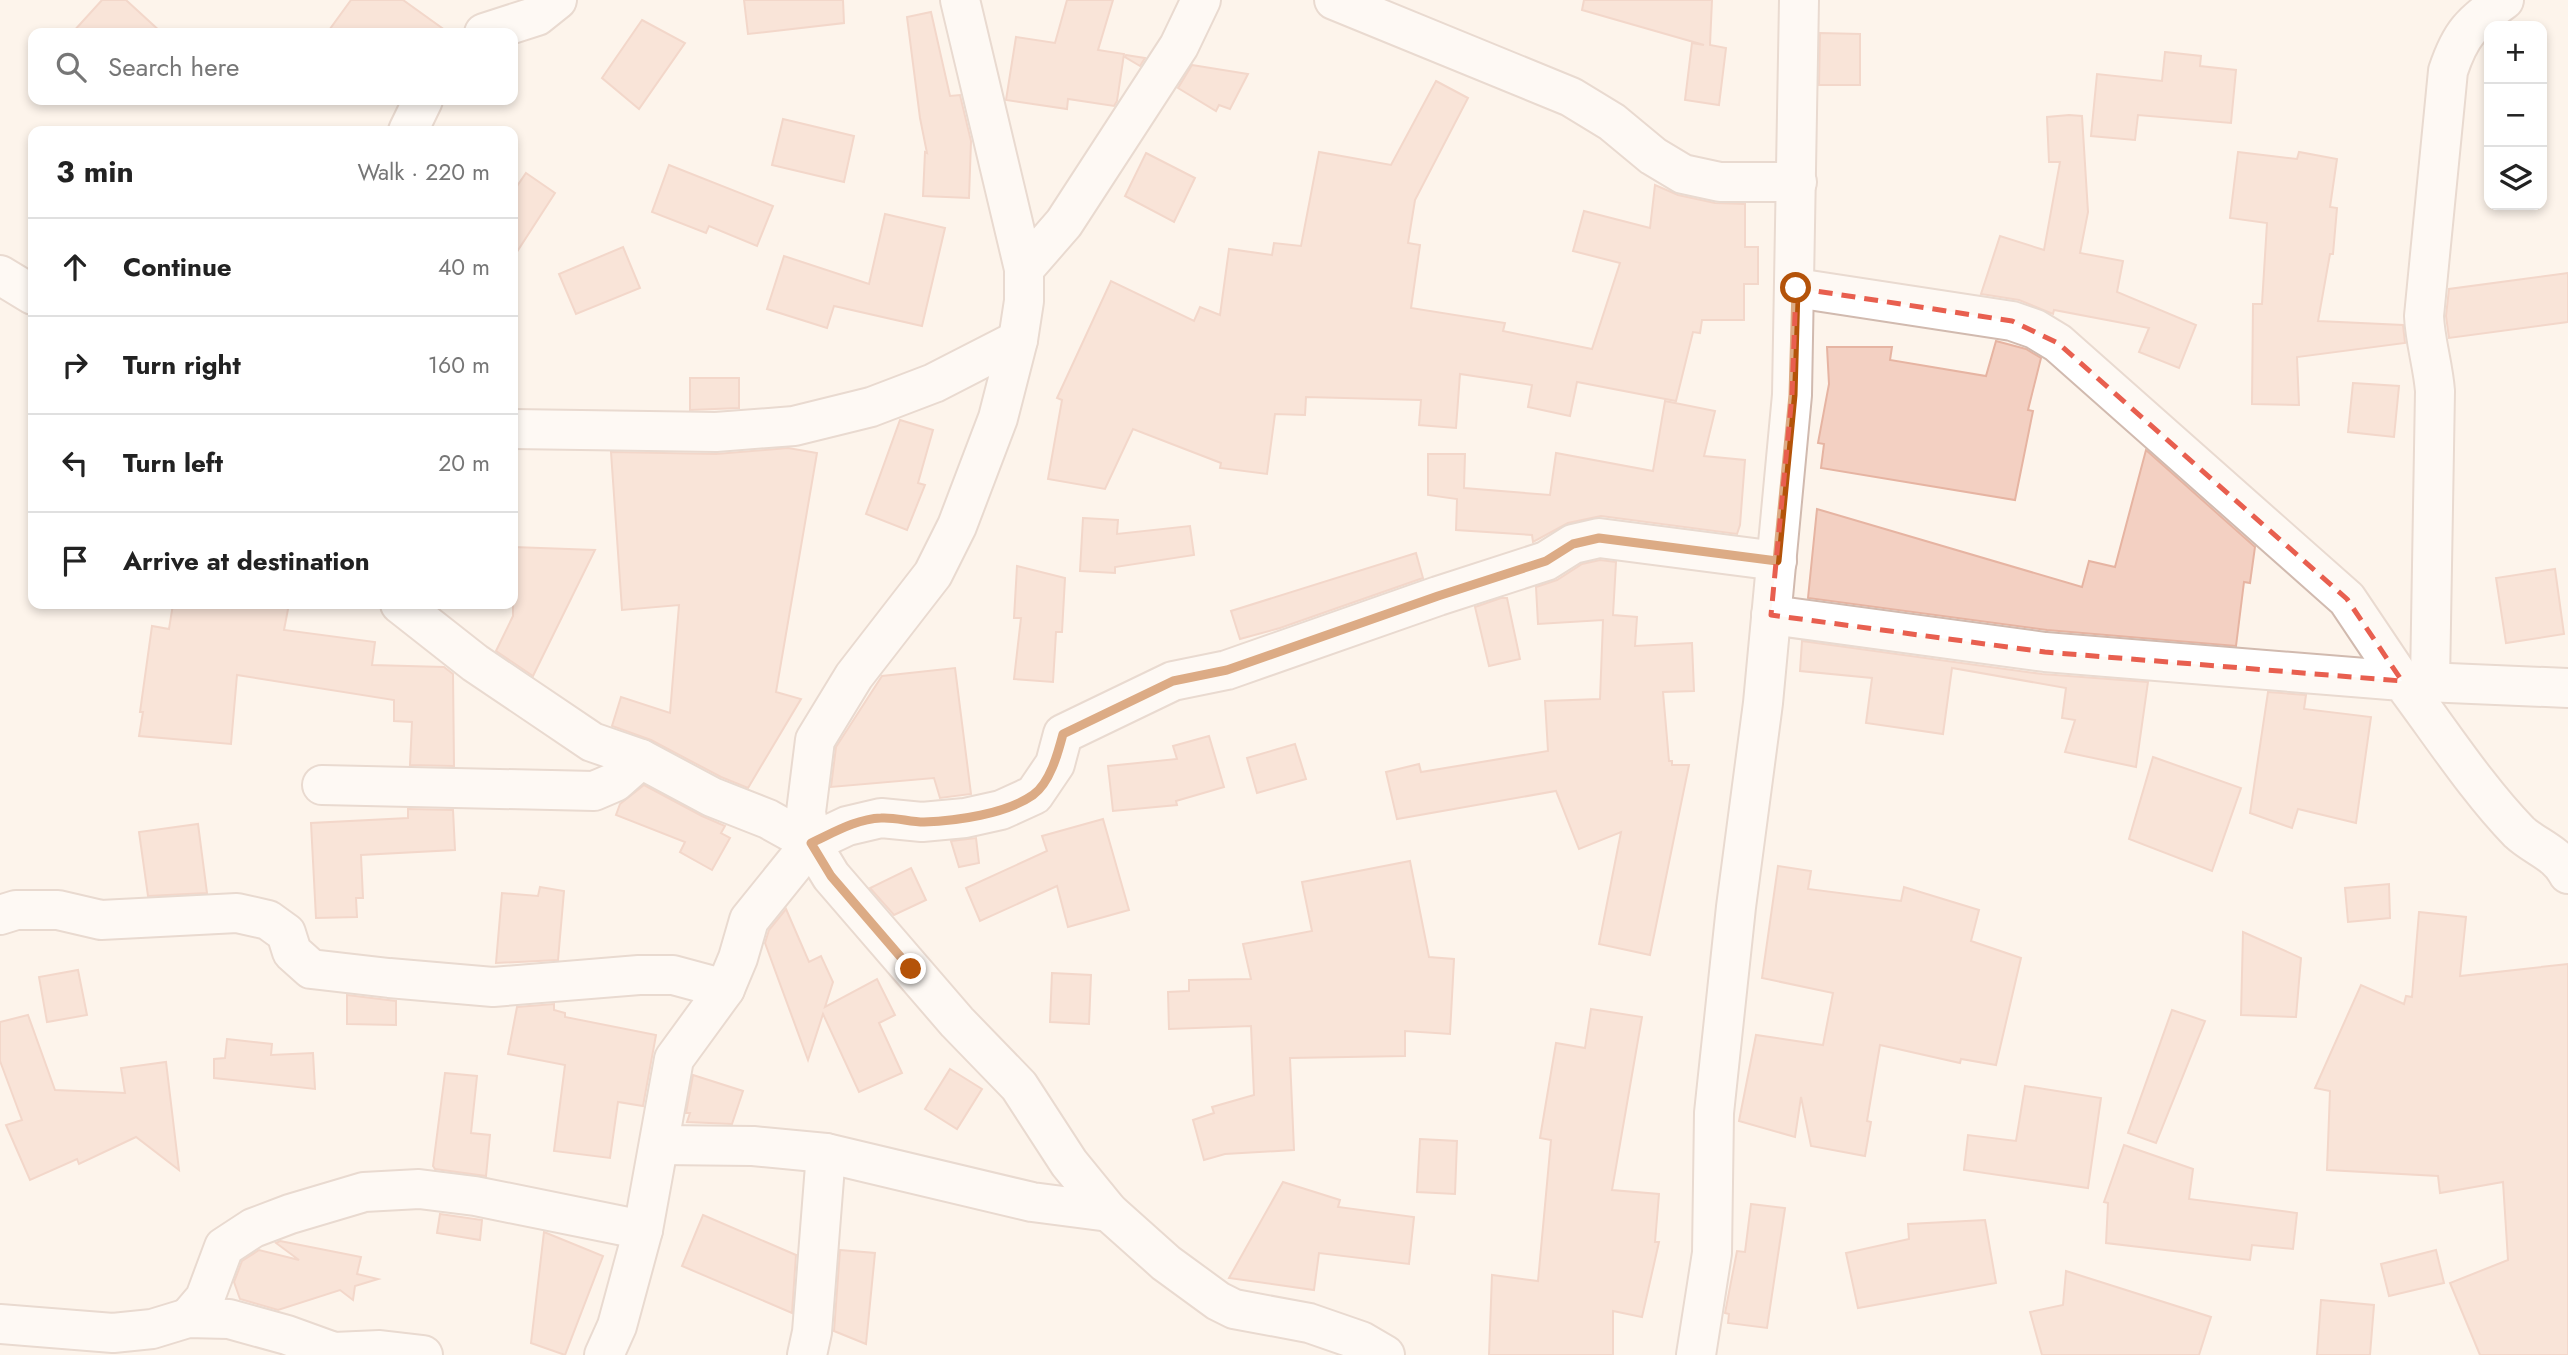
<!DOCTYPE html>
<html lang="en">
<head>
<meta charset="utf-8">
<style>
	:root { --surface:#fff; --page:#f2f2f2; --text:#222; --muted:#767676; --line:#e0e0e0 }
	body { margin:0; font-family:Jost,sans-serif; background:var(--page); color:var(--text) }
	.controls { position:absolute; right:21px; top:21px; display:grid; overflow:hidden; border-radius:14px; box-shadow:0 4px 10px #0003 }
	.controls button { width:63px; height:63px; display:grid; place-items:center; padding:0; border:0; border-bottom:2px solid var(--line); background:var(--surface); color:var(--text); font:35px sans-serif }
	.stop { position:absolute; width:21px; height:21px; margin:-16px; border:5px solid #b45309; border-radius:50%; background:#fff }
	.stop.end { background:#b45309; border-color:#fff; box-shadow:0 2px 7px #0008 }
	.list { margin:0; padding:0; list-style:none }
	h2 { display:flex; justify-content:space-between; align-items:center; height:91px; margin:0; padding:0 28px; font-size:30px }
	h2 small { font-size:23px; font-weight:400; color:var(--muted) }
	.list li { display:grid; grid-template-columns:46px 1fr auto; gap:21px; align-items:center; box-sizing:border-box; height:98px; padding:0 28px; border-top:2px solid var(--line) }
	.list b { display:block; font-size:26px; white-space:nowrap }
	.list em { font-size:23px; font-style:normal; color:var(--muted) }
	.icon { flex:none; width:38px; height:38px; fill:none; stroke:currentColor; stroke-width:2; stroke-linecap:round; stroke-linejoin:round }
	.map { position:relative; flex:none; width:2568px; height:1355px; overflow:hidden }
	.search { position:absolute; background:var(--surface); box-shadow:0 4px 10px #0003; left:28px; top:28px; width:490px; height:77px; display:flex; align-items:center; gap:18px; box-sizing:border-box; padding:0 24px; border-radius:14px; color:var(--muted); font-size:26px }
	.panel { position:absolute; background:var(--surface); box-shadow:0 4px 10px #0003; left:28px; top:126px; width:490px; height:483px; border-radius:14px }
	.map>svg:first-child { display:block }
</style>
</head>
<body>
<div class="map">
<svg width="2568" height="1355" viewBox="0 0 2568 1355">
	<rect width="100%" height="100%" fill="#fdf4eb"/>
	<!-- building -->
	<g fill="#f3d0c2" stroke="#e6b4a2" stroke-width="2">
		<polygon points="102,0 126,0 162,33 72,33"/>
		<polygon points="351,0 403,0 449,33 327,33"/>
		<polygon points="744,0 843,0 844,23 748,34"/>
		<polygon points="1067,0 1113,0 1098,50 1124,54 1117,101 1114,106 1068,99 1067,109 1006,100 1016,37 1055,43"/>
		<polygon points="1584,0 1712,0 1710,45 1726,48 1719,105 1685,100 1692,43 1704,45 1582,10"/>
		<polygon points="931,12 950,96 960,95 971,141 969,198 923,196 925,152 927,153 920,118 907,17"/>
		<polygon points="642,20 685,43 639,109 602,78"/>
		<polygon points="1820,33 1860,34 1860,85 1819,85"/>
		<polygon points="2165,52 2201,56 2200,66 2236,70 2231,123 2138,115 2135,140 2091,136 2097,74 2162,81"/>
		<polygon points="1126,55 1145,58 1140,66 1125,57"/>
		<polygon points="1192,65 1248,74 1230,109 1219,105 1216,111 1178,88"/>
		<polygon points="1436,81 1468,98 1415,200 1408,243 1420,245 1411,308 1505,323 1503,331 1592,349 1620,263 1573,251 1584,211 1650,228 1655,185 1678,195 1715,203 1745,204 1745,247 1758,247 1758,284 1744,284 1744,320 1702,320 1700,333 1693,332 1676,401 1577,382 1570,416 1528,407 1532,385 1460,374 1456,428 1419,425 1421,400 1306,397 1305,415 1275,414 1267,474 1220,468 1221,463 1133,429 1105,489 1048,479 1062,400 1057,398 1111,281 1194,321 1200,307 1220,315 1229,249 1272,255 1274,243 1301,246 1319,152 1391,165"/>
		<polygon points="2069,115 2082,116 2088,212 2080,253 2123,261 2117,292 2196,325 2179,368 2139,352 2149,328 2054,310 2053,314 2019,300 1981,294 2000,236 2044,250 2060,162 2049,162 2047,117"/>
		<polygon points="783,119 854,136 844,182 772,165"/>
		<polygon points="2238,152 2297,159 2299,152 2337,159 2330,207 2337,208 2333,254 2330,254 2318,321 2403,325 2405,343 2297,357 2299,405 2252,404 2253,304 2262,304 2267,223 2230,218"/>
		<polygon points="1146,153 1195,178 1174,222 1125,196"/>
		<polygon points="669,165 773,206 757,246 709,226 706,233 652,212"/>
		<polygon points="526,173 555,193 513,258 513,192"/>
		<polygon points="885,214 945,228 922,326 834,306 827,328 767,309 784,256 869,284"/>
		<polygon points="623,247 640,288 576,314 559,274"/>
		<polygon points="2568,273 2568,322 2449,338 2446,316 2449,289"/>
		<polygon points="1996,341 2026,349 2041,358 2028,410 2033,411 2015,500 1821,468 1824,444 1818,443 1829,384 1827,347 1892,347 1890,360 1986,376"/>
		<polygon points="690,378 739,378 739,408 690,410"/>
		<polygon points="2353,383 2399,386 2394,437 2348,432"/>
		<polygon points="1665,401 1715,411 1704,456 1745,460 1740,525 1737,534 1601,516 1568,523 1533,542 1532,535 1456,530 1457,499 1428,495 1428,454 1465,454 1464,488 1550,495 1556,453 1653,471"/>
		<polygon points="900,420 933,430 918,483 925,485 907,530 866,514"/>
		<polygon points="788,448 817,453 776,692 801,699 748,788 721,777 651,740 612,726 621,697 670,713 679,605 622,610 611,452 716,454"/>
		<polygon points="2146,450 2255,547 2250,583 2244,582 2236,646 2047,630 1808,598 1817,509 2082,587 2089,561 2115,567"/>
		<polygon points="1083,518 1118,520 1117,534 1190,526 1194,555 1115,567 1115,573 1080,571"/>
		<polygon points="513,547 595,550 533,676 496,651 513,616"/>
		<polygon points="1416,553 1423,578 1280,628 1240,639 1231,611"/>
		<polygon points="1600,560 1616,562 1613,615 1637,617 1635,646 1692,643 1694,691 1663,692 1669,761 1672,761 1672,765 1689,765 1650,955 1599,944 1621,832 1579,849 1556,791 1397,819 1386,772 1419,764 1421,772 1548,751 1545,701 1600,699 1603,620 1538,624 1536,587 1557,580 1582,564"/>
		<polygon points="1017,566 1065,578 1062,632 1056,632 1053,682 1014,679 1021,618 1014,618"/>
		<polygon points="2555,569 2564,634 2506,643 2496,578"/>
		<polygon points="1501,598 1507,598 1520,659 1489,666 1475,607"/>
		<polygon points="173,604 289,604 284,630 375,642 372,665 444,667 453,674 454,766 410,765 412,722 394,721 394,700 237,675 231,744 139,736 143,712 140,712 152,626 169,629"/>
		<polygon points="1802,641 2042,674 2148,682 2136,767 2065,752 2075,720 2062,718 2066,688 1952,668 1943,734 1866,723 1872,678 1800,671"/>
		<polygon points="955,668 971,794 940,798 934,778 831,787 836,747 882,676"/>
		<polygon points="2268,692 2306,695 2304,709 2371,717 2356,823 2298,809 2292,828 2250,813"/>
		<polygon points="1209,736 1224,787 1176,801 1177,805 1113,811 1108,766 1177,759 1173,746"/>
		<polygon points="1295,744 1306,779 1257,793 1247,758"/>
		<polygon points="2153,757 2241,788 2212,871 2129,839"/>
		<polygon points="644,785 702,816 725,826 721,833 730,838 712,870 680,852 685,842 616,815 620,804"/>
		<polygon points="408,809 453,810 455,850 361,855 363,898 356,898 357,917 316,918 311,823 408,818"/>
		<polygon points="1103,819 1129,910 1068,927 1057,886 980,921 966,888 1047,851 1042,836"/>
		<polygon points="198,824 207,893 148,896 139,832"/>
		<polygon points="976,838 979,863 959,867 951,841"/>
		<polygon points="1410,861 1429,957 1454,959 1450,1034 1405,1031 1405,1056 1290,1058 1294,1150 1225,1154 1204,1160 1193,1120 1214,1113 1212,1107 1254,1095 1251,1026 1169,1029 1168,992 1189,991 1189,980 1251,979 1243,944 1312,931 1302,882"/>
		<polygon points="1778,866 1811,871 1808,889 1901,901 1904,887 1979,910 1971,941 2021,958 1996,1065 1961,1059 1960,1063 1880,1045 1867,1121 1871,1122 1865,1156 1811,1146 1801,1097 1795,1137 1739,1121 1756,1035 1823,1045 1833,993 1762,978"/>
		<polygon points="911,868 926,900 894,915 870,888"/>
		<polygon points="2389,884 2390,918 2348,922 2345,888"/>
		<polygon points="540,887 564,891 558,960 496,963 502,893 538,896"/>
		<polygon points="786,909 809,962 821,956 833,982 825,1007 877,979 895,1015 879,1023 902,1073 859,1092 823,1014 808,1060 765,943 769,930"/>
		<polygon points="2419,912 2466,917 2460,976 2568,964 2568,1355 2480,1355 2450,1283 2508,1260 2503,1182 2440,1193 2438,1176 2327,1170 2330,1091 2315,1088 2361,985 2404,1004 2406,996 2412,997"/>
		<polygon points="2243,932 2301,958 2296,1017 2241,1015"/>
		<polygon points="78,970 87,1015 47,1022 39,977"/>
		<polygon points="1052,973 1091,975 1089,1024 1050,1022"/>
		<polygon points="347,995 396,1001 396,1025 347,1024"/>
		<polygon points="554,1004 554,1010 565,1013 565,1017 656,1035 643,1106 618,1102 610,1158 554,1151 565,1065 508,1054 517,1007"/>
		<polygon points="1591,1009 1642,1017 1612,1190 1659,1194 1655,1242 1659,1242 1642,1317 1613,1311 1613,1355 1489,1355 1492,1275 1538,1281 1551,1140 1540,1138 1556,1043 1585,1048"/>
		<polygon points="2172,1010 2205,1021 2156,1143 2128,1133"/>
		<polygon points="28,1015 55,1090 125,1093 121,1068 166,1062 179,1170 136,1137 79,1164 77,1159 30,1180 6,1125 22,1120 0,1061 0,1022"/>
		<polygon points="227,1039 272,1044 271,1055 313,1053 315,1089 214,1078 214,1059 225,1058"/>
		<polygon points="950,1069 982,1089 957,1129 925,1109"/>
		<polygon points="445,1073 477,1076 471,1133 490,1135 486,1176 435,1169 433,1166"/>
		<polygon points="693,1075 743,1091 732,1124 687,1122 690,1113 686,1113"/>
		<polygon points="2025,1086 2101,1098 2088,1188 1964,1170 1968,1135 2016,1141"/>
		<polygon points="1420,1139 1457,1141 1455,1194 1417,1192"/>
		<polygon points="2124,1145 2193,1169 2189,1199 2297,1213 2293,1249 2252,1245 2250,1260 2106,1243 2108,1203 2104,1202"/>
		<polygon points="1283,1182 1340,1200 1338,1207 1414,1217 1409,1264 1319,1253 1314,1290 1229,1278"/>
		<polygon points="1751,1204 1785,1208 1767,1328 1728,1323 1729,1314 1725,1313 1737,1251 1745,1252"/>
		<polygon points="440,1214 482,1220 480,1240 437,1233"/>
		<polygon points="703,1215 796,1255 792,1313 682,1266"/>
		<polygon points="1985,1220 1996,1283 1858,1308 1846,1253 1909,1239 1908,1224"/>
		<polygon points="544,1232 603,1256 565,1355 531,1343"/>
		<polygon points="280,1241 361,1257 357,1274 378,1279 355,1286 353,1300 340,1290 278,1310 240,1299 234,1282 242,1261 259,1250 299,1260 276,1243"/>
		<polygon points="840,1250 875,1253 866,1344 834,1331"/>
		<polygon points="2436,1250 2444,1283 2389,1296 2381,1264"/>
		<polygon points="2066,1271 2211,1317 2199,1355 2042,1355 2030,1312 2063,1305"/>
		<polygon points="2321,1300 2374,1305 2370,1355 2317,1355"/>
	</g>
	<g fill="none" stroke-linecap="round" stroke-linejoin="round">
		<defs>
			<g id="minor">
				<polyline points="960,0 1024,269 1024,301 1018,340 998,418 957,526 933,574 854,676 815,740 806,812 811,843 831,876 957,1022 1019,1086 1069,1163 1109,1212 1166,1263 1218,1301 1234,1309 1309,1323 1361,1341 1385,1355"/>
				<polyline points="1334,0 1571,97 1612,122 1653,156 1683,174 1720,182 1797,182"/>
				<polyline points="484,33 537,16 557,0"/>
				<polyline points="408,131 423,100"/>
				<polyline points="1024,269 1064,223 1179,46 1201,0"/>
				<polyline points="0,275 33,295"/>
				<polyline points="1796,288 2012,321 2035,329 2058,343 2347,599 2402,681 2568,688"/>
				<polyline points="513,429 716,432 794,426 871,407 934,383 1018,340"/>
				<polyline points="400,604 475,663 592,742 641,759 712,797 768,819 811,843"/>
				<path d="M1771,615L2045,652L2402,681C2439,730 2477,789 2519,832C2535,847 2559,854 2568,874"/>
				<path d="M2430,682L2435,391C2433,365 2425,341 2424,316L2448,71C2461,32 2471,24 2504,0"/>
				<polyline points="322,785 594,791 615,782 641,759"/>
				<polyline points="0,915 16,910 58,910 101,920 237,913 268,920 286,933 292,952 311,969 389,978 493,987 639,975 673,975 725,989"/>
				<polyline points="660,1145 753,1146 826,1153 1032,1202 1109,1212"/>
				<polyline points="188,1318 205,1298 224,1247 253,1228 290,1214 364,1192 419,1189 475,1196 643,1230"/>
				<polyline points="0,1324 113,1333 152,1329 188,1318 229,1319 287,1335 334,1352 380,1350 423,1355"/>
				<polyline points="604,1355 617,1326 643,1230 674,1059 725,989 738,958 749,920 811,843 847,826 881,818 922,822 965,818 1001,810 1034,795 1055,764 1063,734 1173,681 1227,670 1438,596 1546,561 1573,544 1599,538 1777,561"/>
				<polyline points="807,1355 812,1332 826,1153"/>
				<polyline points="1696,1355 1712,1253 1714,1113 1736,907 1763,703 1792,395 1799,0"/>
			</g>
		</defs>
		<!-- minor casing -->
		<use href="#minor" stroke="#d1baaf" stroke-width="42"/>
		<!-- minor -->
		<use href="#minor" stroke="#fff" stroke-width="38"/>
	</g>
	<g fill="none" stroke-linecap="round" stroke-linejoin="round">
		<!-- route -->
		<path stroke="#b45309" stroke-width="9" d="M911,969L831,876L811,843C833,833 856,819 881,818C895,817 910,822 924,822C956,821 1006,814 1033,795C1050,783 1058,753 1063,734L1173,681L1227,670L1438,596L1546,561L1573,544L1599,538L1777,561L1793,395L1796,288"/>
	</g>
	<!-- marked area -->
	<path d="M0 0H2568V1355H0ZM1796,288L2012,321L2058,343L2347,599L2402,681L2045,652L1771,615L1792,395Z" fill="#fdf4eb" fill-opacity=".55" fill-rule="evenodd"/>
	<path fill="none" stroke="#e85f4f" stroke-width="5" stroke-dasharray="14 9" stroke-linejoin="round" d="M1796,288L2012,321L2058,343L2347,599L2402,681L2045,652L1771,615L1792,395Z"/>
</svg>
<div class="controls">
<button>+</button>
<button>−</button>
<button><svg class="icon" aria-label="layers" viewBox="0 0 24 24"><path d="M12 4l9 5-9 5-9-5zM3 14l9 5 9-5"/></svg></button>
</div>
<div class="stop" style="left:1796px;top:288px"></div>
<div class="stop end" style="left:911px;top:969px"></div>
<div class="search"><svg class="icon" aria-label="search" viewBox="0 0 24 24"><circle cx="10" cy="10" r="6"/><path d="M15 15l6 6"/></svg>Search here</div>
<section class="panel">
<h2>3 min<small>Walk · 220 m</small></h2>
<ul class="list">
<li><svg class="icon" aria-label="ahead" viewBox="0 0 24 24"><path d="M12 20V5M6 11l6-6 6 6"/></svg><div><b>Continue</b></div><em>40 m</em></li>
<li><svg class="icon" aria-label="right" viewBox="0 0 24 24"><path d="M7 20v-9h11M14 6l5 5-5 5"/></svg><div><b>Turn right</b></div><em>160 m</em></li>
<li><svg class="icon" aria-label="left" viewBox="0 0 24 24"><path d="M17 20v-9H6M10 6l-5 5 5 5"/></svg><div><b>Turn left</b></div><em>20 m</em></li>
<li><svg class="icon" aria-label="arrive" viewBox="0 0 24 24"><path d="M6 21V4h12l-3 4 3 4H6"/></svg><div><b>Arrive at destination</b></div></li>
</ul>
</section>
</div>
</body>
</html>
